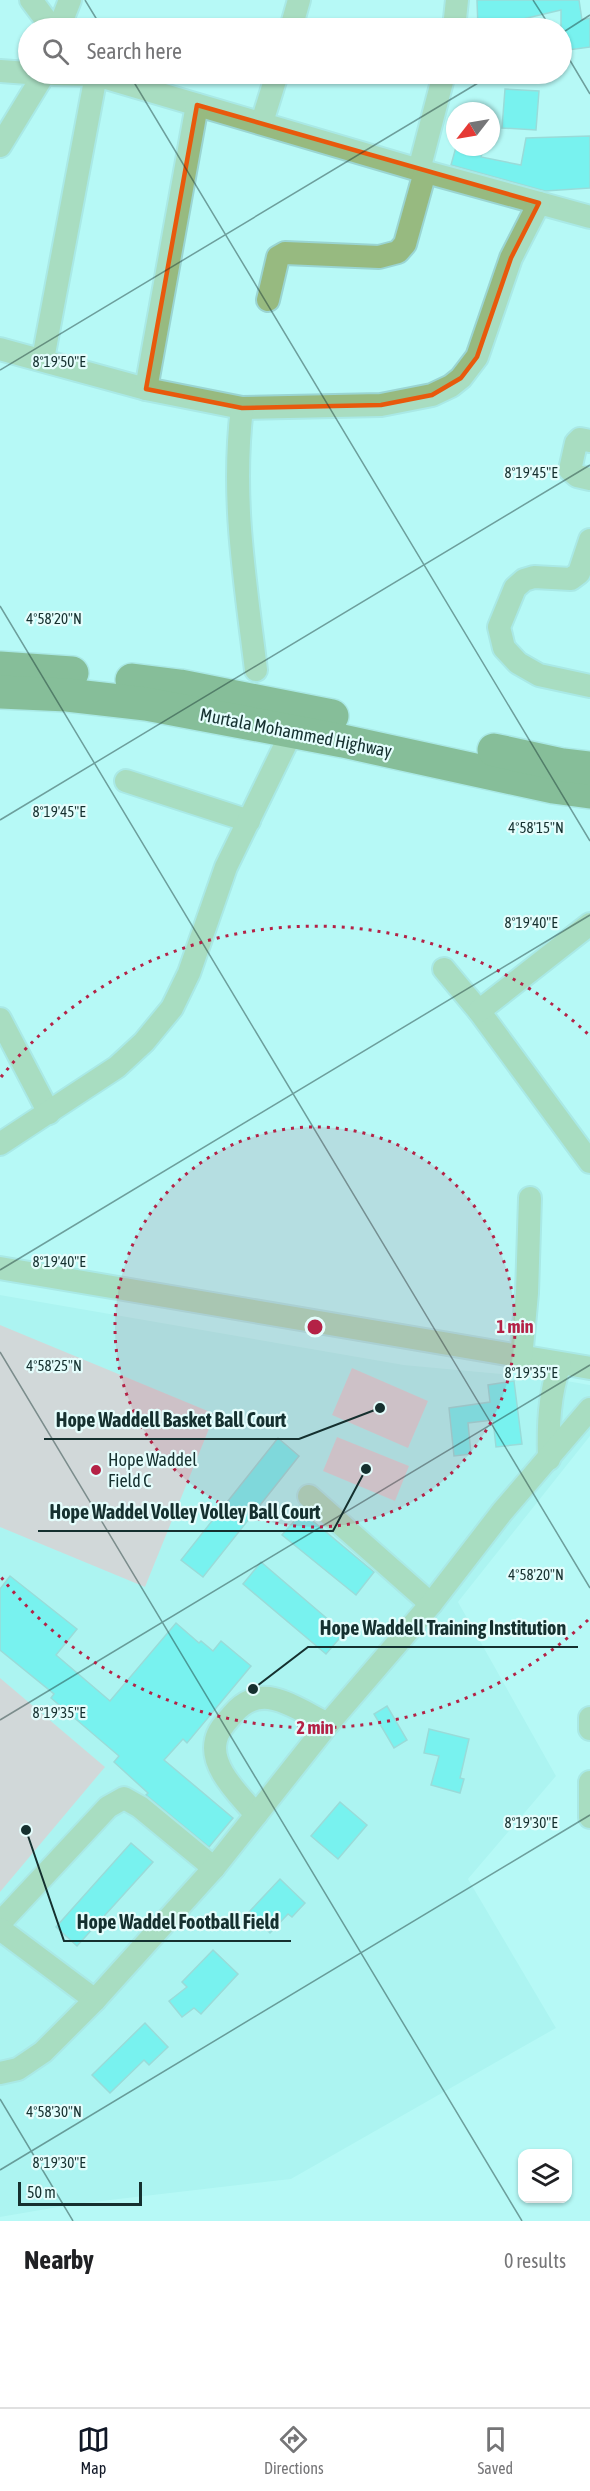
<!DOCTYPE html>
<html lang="en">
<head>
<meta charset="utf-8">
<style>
	:root { --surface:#fff; --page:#f2f2f2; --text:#202124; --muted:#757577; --line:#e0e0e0; --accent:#111827 }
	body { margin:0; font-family:"Asap Condensed",sans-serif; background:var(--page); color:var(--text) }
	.controls { position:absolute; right:18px; bottom:18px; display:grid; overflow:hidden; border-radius:12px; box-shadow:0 2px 4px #0004 }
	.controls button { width:54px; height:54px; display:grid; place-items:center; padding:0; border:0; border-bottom:2px solid var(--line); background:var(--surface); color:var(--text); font:30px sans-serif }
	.compass { position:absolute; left:446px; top:102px; width:54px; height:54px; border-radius:50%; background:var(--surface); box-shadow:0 2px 4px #0004; rotate:239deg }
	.scale { position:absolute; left:18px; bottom:15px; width:124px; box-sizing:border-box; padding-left:6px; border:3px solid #15302f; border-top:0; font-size:16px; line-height:21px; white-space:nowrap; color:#15302f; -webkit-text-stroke:4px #e4fdfc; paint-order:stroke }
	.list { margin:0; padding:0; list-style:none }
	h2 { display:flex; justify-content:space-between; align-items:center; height:78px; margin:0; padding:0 24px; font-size:26px }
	h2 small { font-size:20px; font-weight:400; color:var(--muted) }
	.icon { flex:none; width:33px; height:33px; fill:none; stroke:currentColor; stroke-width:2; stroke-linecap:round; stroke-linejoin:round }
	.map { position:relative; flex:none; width:590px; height:2221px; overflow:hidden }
	.search { position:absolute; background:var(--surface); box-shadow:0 2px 4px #0004; left:18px; right:18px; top:18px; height:66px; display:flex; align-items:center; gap:15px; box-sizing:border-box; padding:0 21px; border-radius:33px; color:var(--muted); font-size:22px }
	.sheet { height:186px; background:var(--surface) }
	nav { display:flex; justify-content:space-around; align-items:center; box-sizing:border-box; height:84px; border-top:2px solid var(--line); background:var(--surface); font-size:16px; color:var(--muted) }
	nav a { display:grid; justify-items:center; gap:3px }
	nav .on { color:var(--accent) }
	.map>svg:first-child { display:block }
</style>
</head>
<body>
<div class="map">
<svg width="590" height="2221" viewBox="0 0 590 2221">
	<rect width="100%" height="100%" fill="#b7f9f6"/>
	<!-- built -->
	<polygon fill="#a1eeeb" points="0,1295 404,1365 555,1379 590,1385 590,1436 458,1602 556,1776 468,1879 556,2028 291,2179 76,2204 0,2217"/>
	<!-- green -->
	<g fill="#f2b0b6">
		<polygon points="0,1325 215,1414 145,1587 0,1527"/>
		<polygon points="352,1368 428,1401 408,1448 332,1415"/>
		<polygon points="337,1437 409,1466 395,1501 323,1471"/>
		<polygon points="0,1678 105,1767 0,1892"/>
	</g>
	<!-- building -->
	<g fill="#2de9e7" stroke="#77b7b5" stroke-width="1.5">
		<polygon points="477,0 579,0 582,20 590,18 590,47 561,51 561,10 510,22 510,28 478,28"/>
		<polygon points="505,89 539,91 536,130 502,128"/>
		<polygon points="590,136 590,188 545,191 451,165 456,147 484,147 481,157 521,165 526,138"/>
		<polygon points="514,1381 522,1444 496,1447 493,1420 468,1423 471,1454 454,1456 449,1408 490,1402 488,1385"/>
		<polygon points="278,1438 299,1456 203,1577 181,1560"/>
		<polygon points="302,1512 374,1572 356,1595 282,1535"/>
		<polygon points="261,1562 344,1633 326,1654 243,1584"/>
		<polygon points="10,1576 77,1629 56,1655 110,1701 176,1623 199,1643 201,1641 213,1651 221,1641 251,1666 187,1743 183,1739 164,1760 233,1818 209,1847 146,1795 148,1793 114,1762 119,1756 51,1698 54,1694 0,1650 0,1589"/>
		<polygon points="387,1706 407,1740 394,1748 374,1714"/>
		<polygon points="429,1729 469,1739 460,1778 464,1779 460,1793 431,1785 439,1756 424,1753"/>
		<polygon points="340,1802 367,1825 338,1859 311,1836"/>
		<polygon points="131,1843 153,1862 77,1946 56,1927"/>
		<polygon points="280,1879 305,1903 292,1917 288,1914 270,1933 249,1912"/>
		<polygon points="213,1950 238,1974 201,2014 194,2008 182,2017 169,2001 187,1987 182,1982"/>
		<polygon points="145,2023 168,2047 149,2065 144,2060 110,2093 92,2075"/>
	</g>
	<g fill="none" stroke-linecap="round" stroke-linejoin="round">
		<defs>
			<g id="minor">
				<polyline points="31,0 52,28"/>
				<polyline points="59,28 70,0"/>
				<polyline points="291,28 299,0"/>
				<polyline points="454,28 457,0"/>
				<polyline points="0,71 28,73"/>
				<polyline points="51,74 96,75 419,170 590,217"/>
				<polyline points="262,122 277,74"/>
				<polyline points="0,146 44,74"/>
				<polyline points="419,170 444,74"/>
				<polyline points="268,300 278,257 285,253 379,257 398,252 405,244 425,172"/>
				<polyline points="0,349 146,389 242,408 381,405 432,395 451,386 461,378 477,357 511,258 539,203"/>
				<polyline points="43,359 96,75"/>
				<polyline points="146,389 197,105"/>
				<path d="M242,408C231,498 245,580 256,670"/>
				<polyline points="590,441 580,439 576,443 570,470 577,476 590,479"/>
				<polyline points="590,540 579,573 571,579 534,577 524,580 515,588 499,627 504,648 518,663 539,675 590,686"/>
				<polyline points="126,781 249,821"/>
				<polyline points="444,969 479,1011 590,1162"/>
				<polyline points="479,1011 590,924"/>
				<polyline points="0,1019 49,1113"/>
				<polyline points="0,1144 117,1067 144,1042 172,1008 189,973 226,867 298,719"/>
				<polyline points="0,1268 590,1368"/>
				<polyline points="521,1358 527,1293 530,1198"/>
				<path d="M549,1459C548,1426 549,1395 560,1364"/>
				<polyline points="309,1496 431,1604"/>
				<polyline points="590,1718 590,1729"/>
				<polyline points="590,1782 590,1817"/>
				<path d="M256,1815C241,1796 209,1768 216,1740C218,1730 226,1722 233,1714C243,1702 257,1695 274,1699C292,1703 311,1716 328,1724"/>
				<polyline points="0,1923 108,1807 124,1798 140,1807 214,1868"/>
				<polyline points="0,1929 95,2000"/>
				<polyline points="0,2073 18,2069 43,2052 95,2000 214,1868 328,1724 431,1604 502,1512 590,1409"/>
			</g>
			<g id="highway">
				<polyline points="0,668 72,673"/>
				<polyline points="132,680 180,686 332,716"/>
				<polyline points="0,692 67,695 146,704 343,741 553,787 590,792"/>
				<polyline points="494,750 563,765 590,768"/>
			</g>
		</defs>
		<!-- minor casing -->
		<use href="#minor" stroke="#9ad5d2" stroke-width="26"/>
		<!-- highway casing -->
		<use href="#highway" stroke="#9ad5d2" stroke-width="36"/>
		<!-- minor -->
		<use href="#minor" stroke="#97ba80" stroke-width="22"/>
		<!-- highway -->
		<use href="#highway" stroke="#4c7728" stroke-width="33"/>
	</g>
	<!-- marked area -->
	<path d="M0 0H590V2221H0ZM197,105L539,203L511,258L477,357L461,378L432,395L381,405L242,408L146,389Z" fill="#b7f9f6" fill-opacity=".55" fill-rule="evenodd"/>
	<path fill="none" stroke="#e8590c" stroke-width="4.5" stroke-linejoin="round" d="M197,105L539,203L511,258L477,357L461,378L432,395L381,405L242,408L146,389Z"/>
	<!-- ticks -->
	<path fill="none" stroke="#15302f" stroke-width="1.5" stroke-opacity="0.45" d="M85,0L102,28M533,0L551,28M562,33L590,15M562,47L590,94M129,74L590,841M0,370L493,74M0,606L590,1588M0,820L590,465M0,1270L590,915M0,1352L522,2221M0,1720L590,1365M0,2099L73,2221M0,2170L590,1815"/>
	<!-- distance rings -->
	<circle cx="315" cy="1327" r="200" fill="#b42246" fill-opacity=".12"/>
	<g fill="none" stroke="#b42246" stroke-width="3" stroke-dasharray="3 6">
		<circle cx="315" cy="1327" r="200"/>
		<path d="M588 1620A401 401 0 0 1 1 1577M1 1077A401 401 0 0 1 588 1034"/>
	</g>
	<!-- markers -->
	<circle fill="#b42246" stroke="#e4fdfc" stroke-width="2" cx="96" cy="1470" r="6"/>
	<g text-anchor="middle" stroke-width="4.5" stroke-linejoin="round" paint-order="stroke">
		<!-- street labels -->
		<g font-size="18" fill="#15302f" stroke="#e4fdfc">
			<text transform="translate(296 733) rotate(11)" y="6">Murtala Mohammed Highway</text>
		</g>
		<!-- poi labels -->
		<g font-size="18" fill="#15302f" stroke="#e4fdfc" text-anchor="start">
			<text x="108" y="1466">Hope Waddel<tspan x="108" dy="21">Field C</tspan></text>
		</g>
	</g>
	<g font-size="15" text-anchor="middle" fill="#15302f" stroke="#e4fdfc" stroke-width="4.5" stroke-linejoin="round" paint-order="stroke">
		<text x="59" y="367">8°19'50"E</text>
		<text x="531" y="478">8°19'45"E</text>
		<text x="54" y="624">4°58'20"N</text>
		<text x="59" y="817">8°19'45"E</text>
		<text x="536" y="833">4°58'15"N</text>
		<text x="531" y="928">8°19'40"E</text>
		<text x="59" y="1267">8°19'40"E</text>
		<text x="54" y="1371">4°58'25"N</text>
		<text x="531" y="1378">8°19'35"E</text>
		<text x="536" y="1580">4°58'20"N</text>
		<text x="59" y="1718">8°19'35"E</text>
		<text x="531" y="1828">8°19'30"E</text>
		<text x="54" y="2117">4°58'30"N</text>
		<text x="59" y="2168">8°19'30"E</text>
	</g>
	<circle cx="315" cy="1327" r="9" fill="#b42246" stroke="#e4fdfc" stroke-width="3"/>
	<g font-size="18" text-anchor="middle" font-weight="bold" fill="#b42246" stroke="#e4fdfc" stroke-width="4.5" stroke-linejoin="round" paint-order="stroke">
		<text x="515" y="1333">1 min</text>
		<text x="315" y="1734">2 min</text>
	</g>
	<!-- callouts -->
	<path fill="none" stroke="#15302f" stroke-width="2" d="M380 1408L299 1439H44M366 1469L333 1531H38M253 1689L308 1647H578M26 1830L64 1941H291"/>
	<g fill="#15302f" stroke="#e4fdfc" stroke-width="2">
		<circle cx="380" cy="1408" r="6"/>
		<circle cx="366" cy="1469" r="6"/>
		<circle cx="253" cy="1689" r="6"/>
		<circle cx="26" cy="1830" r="6"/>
	</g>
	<g font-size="20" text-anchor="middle" font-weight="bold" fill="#15302f" stroke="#e4fdfc" stroke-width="4.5" stroke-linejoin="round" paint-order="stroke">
		<text x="171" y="1427">Hope Waddell Basket Ball Court</text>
		<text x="185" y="1519">Hope Waddel Volley Volley Ball Court</text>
		<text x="443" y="1635">Hope Waddell Training Institution</text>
		<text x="178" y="1929">Hope Waddel Football Field</text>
	</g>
</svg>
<div class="controls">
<button><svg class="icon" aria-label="layers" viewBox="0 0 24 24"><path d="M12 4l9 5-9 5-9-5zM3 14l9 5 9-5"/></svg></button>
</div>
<svg class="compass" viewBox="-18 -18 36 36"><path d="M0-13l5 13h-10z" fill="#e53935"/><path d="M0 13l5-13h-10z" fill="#757577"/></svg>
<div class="scale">50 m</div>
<div class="search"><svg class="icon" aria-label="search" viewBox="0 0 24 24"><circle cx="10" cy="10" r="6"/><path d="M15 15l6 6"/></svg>Search here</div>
</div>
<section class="sheet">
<h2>Nearby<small>0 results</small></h2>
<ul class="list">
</ul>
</section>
<nav>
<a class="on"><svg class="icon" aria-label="map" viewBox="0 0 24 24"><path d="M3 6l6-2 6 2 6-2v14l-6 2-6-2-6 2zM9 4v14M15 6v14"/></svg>Map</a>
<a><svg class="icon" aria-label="directions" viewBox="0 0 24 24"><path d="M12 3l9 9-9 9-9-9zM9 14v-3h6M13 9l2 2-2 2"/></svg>Directions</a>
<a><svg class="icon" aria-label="saved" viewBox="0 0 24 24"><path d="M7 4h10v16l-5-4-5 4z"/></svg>Saved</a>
</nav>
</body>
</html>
